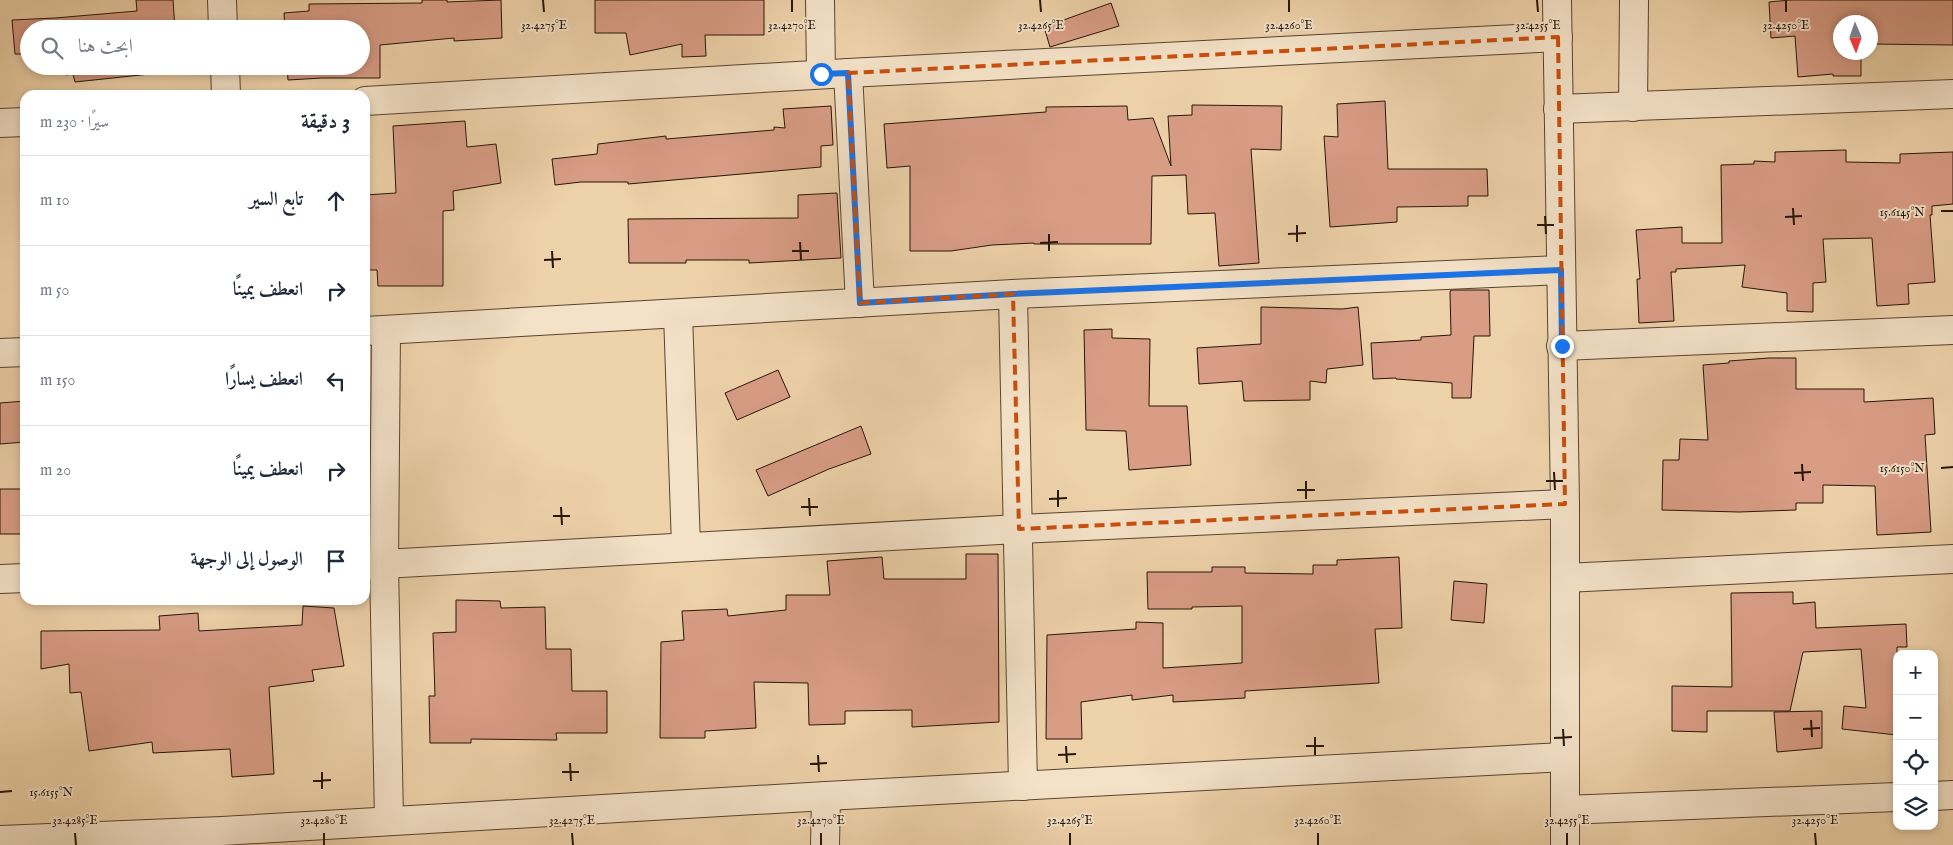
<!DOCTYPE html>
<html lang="ar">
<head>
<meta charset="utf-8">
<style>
	:root { --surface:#fff; --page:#f2f2f3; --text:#1f2937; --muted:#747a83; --line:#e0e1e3 }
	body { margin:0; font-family:"IM FELL English",Amiri,serif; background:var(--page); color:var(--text); direction:rtl }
	.controls { position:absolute; right:15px; bottom:15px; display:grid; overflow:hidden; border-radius:10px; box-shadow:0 2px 8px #0003 }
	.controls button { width:45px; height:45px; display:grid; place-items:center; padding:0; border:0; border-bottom:1px solid var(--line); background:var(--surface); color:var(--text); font:25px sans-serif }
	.compass { position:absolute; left:1833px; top:15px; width:45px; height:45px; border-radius:50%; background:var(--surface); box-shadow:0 2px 8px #0003; rotate:178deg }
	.stop { position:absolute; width:15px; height:15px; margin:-11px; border:4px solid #1a73e8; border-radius:50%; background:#fff }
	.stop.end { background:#1a73e8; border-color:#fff; box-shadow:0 1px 5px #0008 }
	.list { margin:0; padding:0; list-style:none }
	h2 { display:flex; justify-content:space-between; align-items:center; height:65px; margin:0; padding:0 20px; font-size:21px }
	h2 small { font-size:16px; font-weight:400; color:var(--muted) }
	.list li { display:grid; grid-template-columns:32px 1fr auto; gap:15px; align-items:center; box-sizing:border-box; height:90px; padding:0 20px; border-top:1px solid var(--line) }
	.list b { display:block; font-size:19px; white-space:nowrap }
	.list em { font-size:16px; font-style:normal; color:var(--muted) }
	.icon { flex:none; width:28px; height:28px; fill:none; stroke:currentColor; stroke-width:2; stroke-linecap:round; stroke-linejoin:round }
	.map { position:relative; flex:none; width:1953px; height:845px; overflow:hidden; direction:ltr }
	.search { position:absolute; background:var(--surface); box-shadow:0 2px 8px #0003; left:20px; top:20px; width:350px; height:55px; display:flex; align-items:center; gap:12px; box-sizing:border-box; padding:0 18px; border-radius:28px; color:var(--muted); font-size:19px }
	.panel { position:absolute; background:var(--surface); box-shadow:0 2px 8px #0003; left:20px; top:90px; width:350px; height:515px; border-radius:15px; direction:rtl }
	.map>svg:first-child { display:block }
</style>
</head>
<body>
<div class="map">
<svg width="1953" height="845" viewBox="0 0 1953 845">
	<rect width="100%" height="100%" fill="#eed2aa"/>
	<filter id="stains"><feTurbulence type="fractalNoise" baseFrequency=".004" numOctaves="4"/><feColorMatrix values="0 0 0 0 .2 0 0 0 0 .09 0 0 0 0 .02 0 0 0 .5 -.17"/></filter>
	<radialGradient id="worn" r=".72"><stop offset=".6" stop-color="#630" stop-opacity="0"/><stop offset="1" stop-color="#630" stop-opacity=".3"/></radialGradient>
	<!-- building -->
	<g fill="#d99d86" stroke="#261507">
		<polygon points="136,0 173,0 175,29 29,29 29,54 15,54 12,20 55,18 137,11"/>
		<polygon points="422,0 447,0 447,2 501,0 502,38 454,41 454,38 380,45 380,78 322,78 288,80 287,66 361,66 361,29 285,29 284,13 309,11 309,4 422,3"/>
		<polygon points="595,0 764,0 764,35 705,35 706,56 682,57 682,44 630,55 626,33 595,33"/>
		<polygon points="1790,0 1953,0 1953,45 1870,44 1870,22 1840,22 1840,52 1861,52 1861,76 1833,76 1833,74 1798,77 1795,36 1771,38 1769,2"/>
		<polygon points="1111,3 1119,26 1050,47 1044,27"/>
		<polygon points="65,66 177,66 178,71 75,82 73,74 66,75"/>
		<polygon points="1385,101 1388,169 1487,169 1488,196 1468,196 1468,206 1397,207 1397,222 1330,227 1324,136 1338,137 1337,104"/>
		<polygon points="1192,105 1282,106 1281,150 1251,149 1259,263 1219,266 1215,213 1188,214 1186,175 1152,176 1151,244 1034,244 1034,243 992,245 951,251 910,251 910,166 887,168 884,124 1046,112 1046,107 1127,106 1128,120 1153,118 1171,166 1168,116 1192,115"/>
		<polygon points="831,106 833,145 821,146 821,167 628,184 628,182 581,182 555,185 552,159 597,154 598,144 666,136 666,139 774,130 774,127 785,128 783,109"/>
		<polygon points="465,121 467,147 496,144 501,183 453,191 454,210 443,211 443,286 378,286 377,270 365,270 365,195 396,193 393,126"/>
		<polygon points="1846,150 1846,162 1900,163 1900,154 1953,152 1953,204 1932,206 1932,215 1930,215 1935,282 1908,284 1909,304 1877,306 1872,238 1823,239 1826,282 1813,283 1813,312 1787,311 1787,293 1742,287 1745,265 1676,269 1676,272 1671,272 1674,321 1639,323 1637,279 1640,279 1636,230 1682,227 1682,243 1722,243 1721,165 1754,164 1754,161 1775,162 1775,152"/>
		<polygon points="837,193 841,258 749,263 749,260 686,260 686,263 629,263 628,219 798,218 798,195"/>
		<polygon points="1451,290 1489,290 1490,336 1474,336 1471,398 1452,398 1452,383 1396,379 1396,378 1373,379 1371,343 1421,340 1421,337 1451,335 1450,292"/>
		<polygon points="1261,307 1342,309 1358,307 1363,365 1327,369 1326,383 1310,381 1310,400 1244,401 1242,381 1199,384 1197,348 1261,344"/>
		<polygon points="1112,329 1112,338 1150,339 1149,406 1187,406 1191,465 1129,470 1126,431 1086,430 1084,330"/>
		<polygon points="1769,358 1796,358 1796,389 1864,389 1864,402 1933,398 1935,434 1925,435 1931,532 1877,535 1875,486 1823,485 1823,503 1796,503 1796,510 1739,512 1662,510 1663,460 1679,460 1680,439 1708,440 1703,365 1729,363 1729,361"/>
		<polygon points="778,370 790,397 737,420 725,393"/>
		<polygon points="25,401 25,442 0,444 0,403"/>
		<polygon points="861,426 871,454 829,469 768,496 756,470"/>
		<rect x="0" y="489" width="25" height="45"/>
		<polygon points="966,554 998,554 999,722 912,727 912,710 845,711 845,724 809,725 808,683 754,682 756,728 705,731 705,738 660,738 661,642 684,640 682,611 727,609 728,616 786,610 786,595 830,595 827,561 882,557 884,579 966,579"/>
		<polygon points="1399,557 1402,628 1375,629 1379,683 1245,691 1245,698 1173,702 1173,695 1132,700 1132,695 1081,702 1082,739 1046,739 1047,635 1136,629 1136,622 1163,623 1163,668 1242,663 1242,606 1192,607 1192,609 1148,609 1147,572 1212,572 1212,567 1245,567 1245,573 1313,574 1313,565 1337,565 1337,560"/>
		<polygon points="1454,581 1487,584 1484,623 1451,620"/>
		<polygon points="1793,592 1793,604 1815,602 1816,628 1906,624 1907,647 1897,647 1897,735 1842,729 1844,706 1866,708 1861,649 1803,652 1790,711 1707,711 1707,732 1672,731 1672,686 1732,687 1731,593"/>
		<polygon points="456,600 500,601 501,608 545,607 546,649 571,649 572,691 607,691 607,733 556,733 557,740 471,739 471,743 430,743 429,696 435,696 433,633 456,632"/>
		<polygon points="303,606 334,608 344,666 312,670 314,681 269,687 274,774 232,777 230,749 153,753 152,742 89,751 81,692 70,693 69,664 41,669 41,631 160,630 159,616 198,613 199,631 302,625"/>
		<polygon points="1822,711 1822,748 1777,752 1774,712"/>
	</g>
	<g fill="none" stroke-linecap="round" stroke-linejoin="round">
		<defs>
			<g id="street">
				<polyline points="222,0 223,29"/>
				<polyline points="820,0 821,74"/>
				<polyline points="1557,0 1565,504 1565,845"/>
				<polyline points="225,66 226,95"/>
				<polyline points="848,73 860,303"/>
				<polyline points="365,101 848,73 1558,37"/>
				<polyline points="1633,107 1634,0"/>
				<polyline points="1558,109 1953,94"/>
				<polyline points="0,123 25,122"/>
				<polyline points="1013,294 1023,786"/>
				<polyline points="678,314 686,546"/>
				<polyline points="365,331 1013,294 1561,270"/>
				<polyline points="386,331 384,564 389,820"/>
				<polyline points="1561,346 1953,330"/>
				<polyline points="0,353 25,352"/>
				<polyline points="365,565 1019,529 1565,504"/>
				<polyline points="1565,578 1953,559"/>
				<polyline points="0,579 25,578"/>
				<polyline points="1934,796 1953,795"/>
				<polyline points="1565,810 1897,797"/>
				<polyline points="0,840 222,831 826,796 1564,757"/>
				<polyline points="825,845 826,796"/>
			</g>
		</defs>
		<!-- street casing -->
		<use href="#street" stroke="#584430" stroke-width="30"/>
		<!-- street -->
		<use href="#street" stroke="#f4e2c8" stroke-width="28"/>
	</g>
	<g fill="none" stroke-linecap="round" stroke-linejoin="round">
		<!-- route -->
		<polyline stroke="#1a73e8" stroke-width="6" points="821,74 848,73 860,303 1013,294 1561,270 1562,346"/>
	</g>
	<!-- marked area -->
	<path fill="none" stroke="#cb4f0b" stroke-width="4" stroke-dasharray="10 6" stroke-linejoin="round" d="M1558,37L1565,504L1019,529L1013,294L860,303L848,73Z"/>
	<!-- ticks -->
	<path fill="none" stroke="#261507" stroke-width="2" d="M543,0L544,12M792,0V12M1040,0L1041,12M1289,0V12M1537,0L1538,12M1786,0V12M1793,208L1794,225M1941,211H1953M1545,216L1546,234M1785,217L1802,216M1297,225V242M1537,225H1554M1049,234V251M1288,234L1306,233M800,242L801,260M1040,243L1058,242M552,251L553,268M792,251H809M544,260L561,259M1802,464L1803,481M1941,468L1953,467M1554,472L1555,490M1794,473L1811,472M1306,481V499M1546,481H1563M1058,490V507M1297,490H1315M809,498L810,516M1049,499L1067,498M561,507L562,525M801,507H818M553,516H570M1811,720L1812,737M1563,729L1564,746M1803,729L1820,728M1315,737V755M1554,738L1572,737M1066,746L1067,763M1306,746H1324M818,755L819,772M1058,755L1076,754M570,763L571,781M810,764L827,763M322,772V789M562,772H579M313,781L331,780M0,792L12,791M75,833L76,845M324,833V845M572,833L573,845M821,833V845M1070,833V845M1318,833V845M1567,833V845M1815,833L1816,845"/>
	<g font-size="12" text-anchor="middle" fill="#261507" stroke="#f4e2c8" stroke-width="4" stroke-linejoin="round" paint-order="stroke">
		<text x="544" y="29">32.4275°E</text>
		<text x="792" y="29">32.4270°E</text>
		<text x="1041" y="29">32.4265°E</text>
		<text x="1289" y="29">32.4260°E</text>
		<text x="1538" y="29">32.4255°E</text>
		<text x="1786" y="29">32.4250°E</text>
		<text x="1902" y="216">15.6145°N</text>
		<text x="1902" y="472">15.6150°N</text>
		<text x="51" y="796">15.6155°N</text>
		<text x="75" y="824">32.4285°E</text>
		<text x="324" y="824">32.4280°E</text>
		<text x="572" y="824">32.4275°E</text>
		<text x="821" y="824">32.4270°E</text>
		<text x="1070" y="824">32.4265°E</text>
		<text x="1318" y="824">32.4260°E</text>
		<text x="1567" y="824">32.4255°E</text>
		<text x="1815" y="824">32.4250°E</text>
	</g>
	<rect width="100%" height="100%" filter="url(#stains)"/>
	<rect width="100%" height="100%" fill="url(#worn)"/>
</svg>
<div class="controls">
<button>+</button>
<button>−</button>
<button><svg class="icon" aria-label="locate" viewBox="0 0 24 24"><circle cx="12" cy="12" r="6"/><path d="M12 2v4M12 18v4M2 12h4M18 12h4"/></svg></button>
<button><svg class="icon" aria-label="layers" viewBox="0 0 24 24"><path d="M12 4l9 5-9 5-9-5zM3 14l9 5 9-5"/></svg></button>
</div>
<svg class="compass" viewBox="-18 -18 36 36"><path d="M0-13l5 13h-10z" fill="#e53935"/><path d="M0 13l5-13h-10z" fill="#747a83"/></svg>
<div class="stop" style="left:821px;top:74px"></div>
<div class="stop end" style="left:1562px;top:346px"></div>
<div class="search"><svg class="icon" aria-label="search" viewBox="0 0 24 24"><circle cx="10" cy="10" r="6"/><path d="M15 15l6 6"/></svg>ابحث هنا</div>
<section class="panel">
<h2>3 دقيقة<small>سيرًا · 230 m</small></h2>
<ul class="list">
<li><svg class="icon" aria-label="ahead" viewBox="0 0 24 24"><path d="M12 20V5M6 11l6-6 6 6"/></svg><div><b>تابع السير</b></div><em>10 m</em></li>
<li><svg class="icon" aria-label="right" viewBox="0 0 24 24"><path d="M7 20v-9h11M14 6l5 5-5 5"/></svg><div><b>انعطف يمينًا</b></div><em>50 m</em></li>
<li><svg class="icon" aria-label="left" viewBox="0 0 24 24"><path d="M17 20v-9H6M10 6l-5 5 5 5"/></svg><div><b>انعطف يسارًا</b></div><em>150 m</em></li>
<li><svg class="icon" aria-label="right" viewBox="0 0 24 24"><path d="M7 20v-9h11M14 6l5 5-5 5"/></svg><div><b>انعطف يمينًا</b></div><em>20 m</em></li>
<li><svg class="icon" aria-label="arrive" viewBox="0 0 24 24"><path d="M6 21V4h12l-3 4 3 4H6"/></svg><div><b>الوصول إلى الوجهة</b></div></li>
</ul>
</section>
</div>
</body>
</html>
